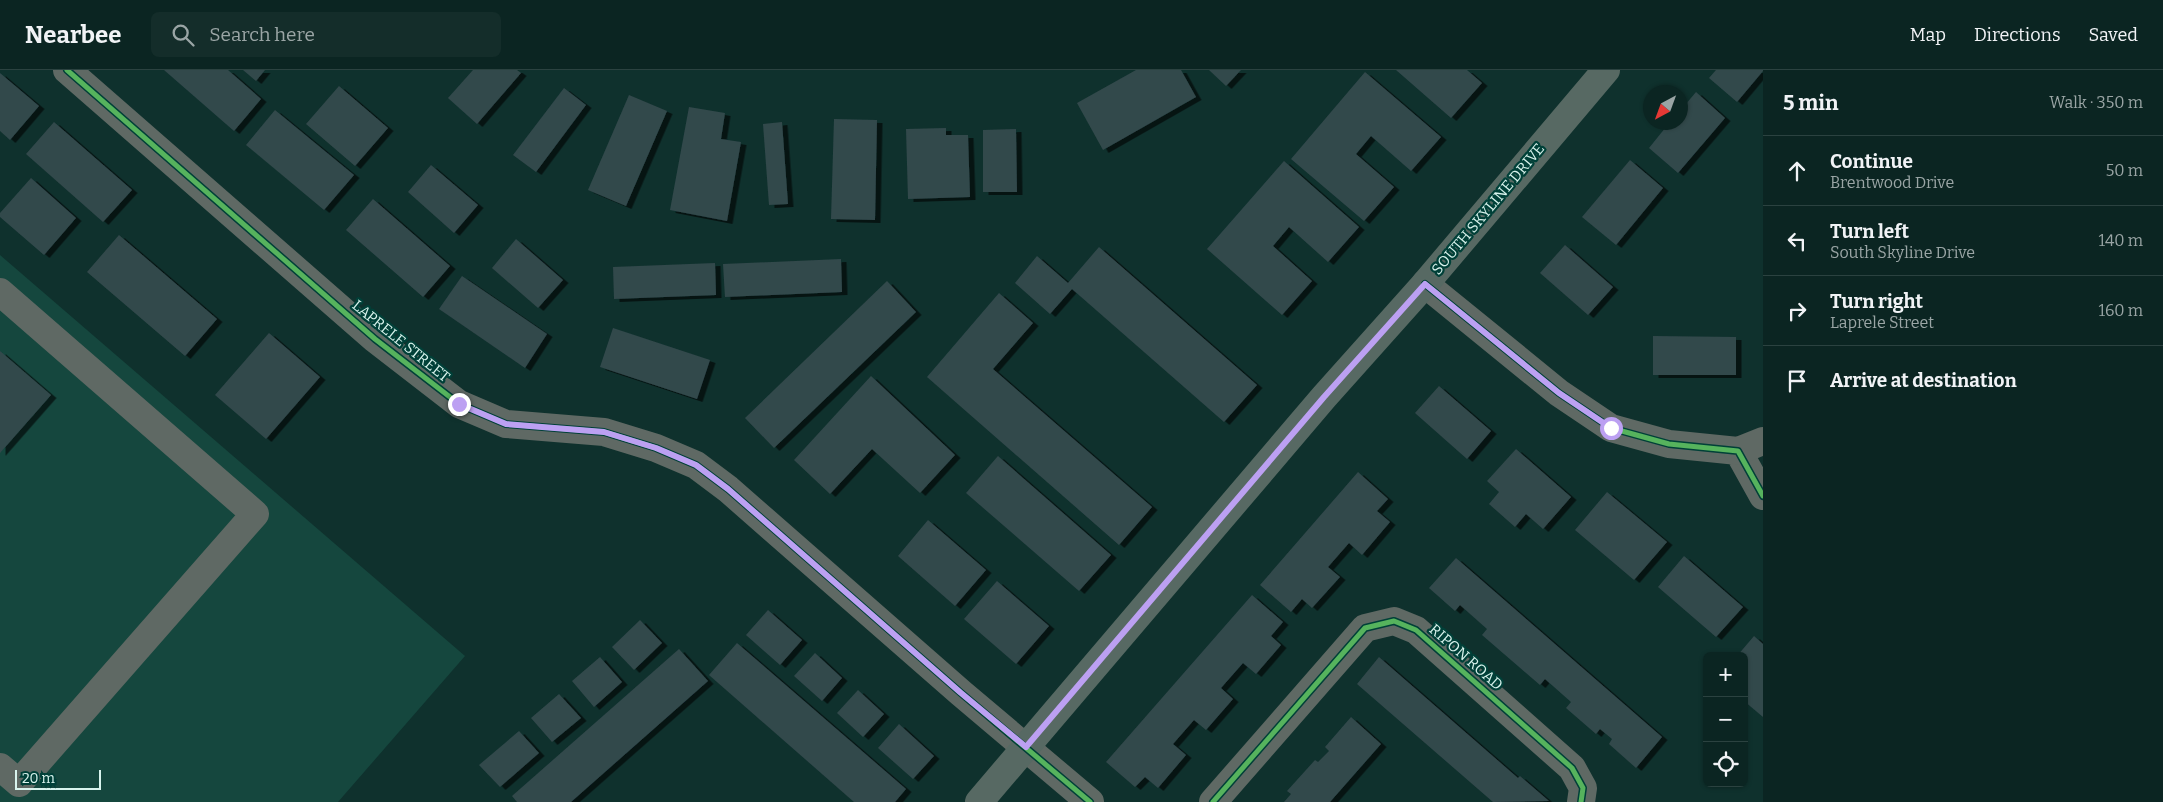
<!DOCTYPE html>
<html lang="en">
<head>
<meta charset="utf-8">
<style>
	:root { --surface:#0b2522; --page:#142d2a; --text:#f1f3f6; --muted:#9aa5a5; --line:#2b4240 }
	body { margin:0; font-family:Bitter,serif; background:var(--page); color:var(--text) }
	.controls { position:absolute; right:15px; bottom:15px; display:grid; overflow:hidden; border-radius:8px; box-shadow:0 1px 4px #0004 }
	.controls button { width:45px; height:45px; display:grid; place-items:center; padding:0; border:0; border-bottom:1px solid var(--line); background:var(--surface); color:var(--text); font:25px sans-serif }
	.compass { position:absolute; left:1643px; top:15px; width:45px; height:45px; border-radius:50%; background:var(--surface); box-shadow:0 1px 4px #0004; rotate:221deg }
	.scale { position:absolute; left:15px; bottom:12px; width:86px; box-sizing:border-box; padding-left:5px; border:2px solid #d8f3ed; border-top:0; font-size:14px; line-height:18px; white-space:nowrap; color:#d8f3ed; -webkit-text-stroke:4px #004038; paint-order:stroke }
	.stop { position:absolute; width:15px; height:15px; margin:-11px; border:4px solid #bca0f2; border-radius:50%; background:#fff }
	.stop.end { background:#bca0f2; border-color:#fff; box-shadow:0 1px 5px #0008 }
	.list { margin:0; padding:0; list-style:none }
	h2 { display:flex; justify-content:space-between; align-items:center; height:65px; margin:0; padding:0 20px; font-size:21px }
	h2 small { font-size:16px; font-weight:400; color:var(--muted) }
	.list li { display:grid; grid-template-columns:32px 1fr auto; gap:15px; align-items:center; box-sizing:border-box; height:70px; padding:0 20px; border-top:1px solid var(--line) }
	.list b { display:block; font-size:19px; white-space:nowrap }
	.list p { margin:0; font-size:16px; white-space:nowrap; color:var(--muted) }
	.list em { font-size:16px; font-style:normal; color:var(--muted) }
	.icon { flex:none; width:28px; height:28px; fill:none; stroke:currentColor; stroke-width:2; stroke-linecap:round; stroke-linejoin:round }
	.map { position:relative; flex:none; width:1763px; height:732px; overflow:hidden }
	header { display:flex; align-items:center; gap:30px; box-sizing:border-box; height:70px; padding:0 25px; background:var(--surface); border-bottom:1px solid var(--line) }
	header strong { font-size:24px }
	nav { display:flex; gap:28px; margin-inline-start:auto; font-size:18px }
	.search { width:350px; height:45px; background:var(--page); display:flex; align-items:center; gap:12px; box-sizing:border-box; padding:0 18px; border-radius:8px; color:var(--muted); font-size:19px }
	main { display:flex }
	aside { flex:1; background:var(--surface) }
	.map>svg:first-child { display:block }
</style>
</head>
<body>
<header>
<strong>Nearbee</strong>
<div class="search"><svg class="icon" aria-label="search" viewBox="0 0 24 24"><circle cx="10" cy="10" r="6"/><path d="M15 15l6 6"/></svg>Search here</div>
<nav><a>Map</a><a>Directions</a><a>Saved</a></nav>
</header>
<main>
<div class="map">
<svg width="1763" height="732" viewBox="0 0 1763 732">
	<defs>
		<filter id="shadow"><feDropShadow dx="5.5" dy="3" stdDeviation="0" flood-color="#0009"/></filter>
	</defs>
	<rect width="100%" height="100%" fill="#0f312d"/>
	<!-- built -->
	<polygon fill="#15473e" points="0,185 465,586 338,732 0,732"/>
	<!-- building -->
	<g fill="#32484b" filter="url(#shadow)">
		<polygon points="164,0 228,0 261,29 234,61"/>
		<polygon points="243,0 265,0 256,11"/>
		<polygon points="473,0 517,0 521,3 477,54 448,28"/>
		<polygon points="1136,0 1181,0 1196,27 1103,80 1077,33"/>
		<polygon points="1209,0 1241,0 1226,16"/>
		<polygon points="1396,0 1467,0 1482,13 1451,48"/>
		<polygon points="1716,0 1763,0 1763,1 1737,32 1709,8"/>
		<polygon points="1365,2 1441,67 1411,101 1371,66 1356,84 1394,117 1364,151 1291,89"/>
		<polygon points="0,3 39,36 10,70 0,61"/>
		<polygon points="339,16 388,58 355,96 306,54"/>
		<polygon points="564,18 586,35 536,102 513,85"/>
		<polygon points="1696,22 1725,48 1678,103 1649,78 1670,52 1680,52 1680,41"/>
		<polygon points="629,25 667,41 626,136 588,120"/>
		<polygon points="689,37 725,43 721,69 741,72 727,151 670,140"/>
		<polygon points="275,40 354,105 324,140 246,75"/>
		<polygon points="834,49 877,50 875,150 831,149"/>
		<polygon points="54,52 132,120 103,152 26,84"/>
		<polygon points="782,52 788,134 769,135 763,54"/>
		<polygon points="946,58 946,65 968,65 970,127 908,129 906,59"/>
		<polygon points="1016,59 1017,122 983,122 983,60"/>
		<polygon points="1630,90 1663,118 1616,175 1582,147"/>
		<polygon points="1284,91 1359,157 1328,192 1289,157 1273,176 1312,211 1282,245 1207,179"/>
		<polygon points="431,95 478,135 454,163 408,122"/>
		<polygon points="31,108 76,148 44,185 0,147 0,143"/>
		<polygon points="373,129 450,196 423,227 346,160"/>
		<polygon points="119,165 217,249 185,286 87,202"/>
		<polygon points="516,169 563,210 538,238 492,198"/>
		<polygon points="1565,175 1613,217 1588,245 1540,203"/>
		<polygon points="1099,177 1257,315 1224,352 1072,219 1050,244 1015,213 1037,186 1068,213"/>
		<polygon points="841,189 842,222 725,227 723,194"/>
		<polygon points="715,193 716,225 614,229 613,197"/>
		<polygon points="462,206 547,264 525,298 439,239"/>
		<polygon points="887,211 916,242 774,378 745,348"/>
		<polygon points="999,223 1033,253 993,299 1152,437 1119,475 927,307"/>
		<polygon points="613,258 710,290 697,329 600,297"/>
		<polygon points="269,263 320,307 266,369 215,325"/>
		<polygon points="1653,266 1736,267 1736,305 1653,305"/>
		<polygon points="0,281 51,325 0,383"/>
		<polygon points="871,306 955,385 920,423 872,379 830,424 794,390"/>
		<polygon points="1439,316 1491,361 1467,389 1415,343"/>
		<polygon points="1516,379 1571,427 1543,459 1526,444 1515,457 1489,434 1499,422 1487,411"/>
		<polygon points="998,386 1111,485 1079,521 966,423"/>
		<polygon points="1358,402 1388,429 1377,441 1390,452 1362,485 1349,473 1328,497 1340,507 1312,538 1302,529 1291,542 1260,515"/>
		<polygon points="1607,422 1667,472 1634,510 1575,460"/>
		<polygon points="928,450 986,500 955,536 898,486"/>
		<polygon points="1684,486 1743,537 1716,567 1658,517"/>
		<polygon points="1456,488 1662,667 1636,698 1609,674 1612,669 1600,659 1596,664 1566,638 1571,632 1545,609 1540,615 1482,565 1487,559 1460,535 1455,541 1429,518"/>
		<polygon points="997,511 1049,556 1016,594 964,549"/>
		<polygon points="1252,525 1283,552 1271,566 1281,575 1256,604 1243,593 1221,618 1233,629 1206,660 1194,650 1173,674 1186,685 1158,718 1145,707 1135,717 1106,692"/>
		<polygon points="768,540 802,570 780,595 746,565"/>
		<polygon points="640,550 662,573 634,600 612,577"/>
		<polygon points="1754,566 1763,574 1763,647 1744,631 1744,586 1737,586"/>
		<polygon points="737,573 906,719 895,732 854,732 709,605"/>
		<polygon points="679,579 708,611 571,732 517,732 512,726"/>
		<polygon points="815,583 842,608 822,631 794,606"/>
		<polygon points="600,587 622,612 594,637 572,611"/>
		<polygon points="1379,587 1518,708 1520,706 1549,731 1493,732 1357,614"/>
		<polygon points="858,620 884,644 863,667 837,643"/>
		<polygon points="559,624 581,648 552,672 531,648"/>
		<polygon points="1351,647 1381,674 1330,732 1284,732 1291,724 1287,721 1315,690 1318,692 1329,681 1325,677"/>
		<polygon points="899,654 934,686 913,709 878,678"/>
		<polygon points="519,661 539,683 500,717 479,695"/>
	</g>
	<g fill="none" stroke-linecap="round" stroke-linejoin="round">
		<!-- minor -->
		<g stroke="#5f6964" stroke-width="28">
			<polyline points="67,0 375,269 459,334 506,354 604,362 656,378 696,395 728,419 961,623 1090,732"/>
			<polyline points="1425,214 1559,323 1611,358 1669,374 1738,381 1763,426"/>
			<polyline points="0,222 255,444 19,713 0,697"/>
			<polyline points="1738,381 1763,371"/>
			<polyline points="1213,732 1365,558 1394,551 1416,560 1572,698 1583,718 1581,732"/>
		</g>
		<!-- major -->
		<polyline stroke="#576963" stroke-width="28" points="979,732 1324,327 1425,214 1606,0"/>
		<defs>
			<g id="cycleway">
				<polyline points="67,0 375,269 459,334 506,354 604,362 656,378 696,395 728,419 961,623 1090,732"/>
				<polyline points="1425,214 1559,323 1611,358 1669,374 1738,381 1763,426"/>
				<polyline points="1213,732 1365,558 1394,551 1416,560 1572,698 1583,718 1581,732"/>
			</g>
		</defs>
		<!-- cycleway casing -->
		<use href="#cycleway" stroke="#004038" stroke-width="8"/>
		<!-- cycleway -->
		<use href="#cycleway" stroke="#56b35d" stroke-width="5"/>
	</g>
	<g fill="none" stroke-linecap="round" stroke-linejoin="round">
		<!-- route -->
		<polyline stroke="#bca0f2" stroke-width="6" points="459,334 506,354 604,362 656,378 696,395 728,419 961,623 1026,677 1324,327 1425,214 1559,323 1611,358"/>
	</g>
	<g text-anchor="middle" stroke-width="4.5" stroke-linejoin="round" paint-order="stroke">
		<!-- street labels -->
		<g font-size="15" fill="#d8f3ed" stroke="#004038">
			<text transform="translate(1488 139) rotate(-50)" y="5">SOUTH SKYLINE DRIVE</text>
			<text transform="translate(401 271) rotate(39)" y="5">LAPRELE STREET</text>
			<text transform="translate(1466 587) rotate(41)" y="5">RIPON ROAD</text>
		</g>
	</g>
</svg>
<div class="controls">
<button>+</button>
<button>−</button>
<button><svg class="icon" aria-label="locate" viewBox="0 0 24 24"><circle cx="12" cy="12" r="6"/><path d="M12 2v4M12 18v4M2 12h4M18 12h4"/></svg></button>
</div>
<svg class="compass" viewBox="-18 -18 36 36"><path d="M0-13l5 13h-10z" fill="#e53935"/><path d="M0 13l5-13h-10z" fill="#9aa5a5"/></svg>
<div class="scale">20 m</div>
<div class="stop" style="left:1611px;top:358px"></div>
<div class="stop end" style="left:459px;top:334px"></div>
</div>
<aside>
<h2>5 min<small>Walk · 350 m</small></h2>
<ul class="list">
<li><svg class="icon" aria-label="ahead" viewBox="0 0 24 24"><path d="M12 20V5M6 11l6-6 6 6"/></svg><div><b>Continue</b><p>Brentwood Drive</p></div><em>50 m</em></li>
<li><svg class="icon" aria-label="left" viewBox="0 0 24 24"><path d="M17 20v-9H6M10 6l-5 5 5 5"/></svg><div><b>Turn left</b><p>South Skyline Drive</p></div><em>140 m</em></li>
<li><svg class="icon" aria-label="right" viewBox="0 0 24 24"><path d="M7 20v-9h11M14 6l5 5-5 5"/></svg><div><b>Turn right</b><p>Laprele Street</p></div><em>160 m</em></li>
<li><svg class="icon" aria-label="arrive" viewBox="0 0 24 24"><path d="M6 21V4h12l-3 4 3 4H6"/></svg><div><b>Arrive at destination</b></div></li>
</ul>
</aside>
</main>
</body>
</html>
